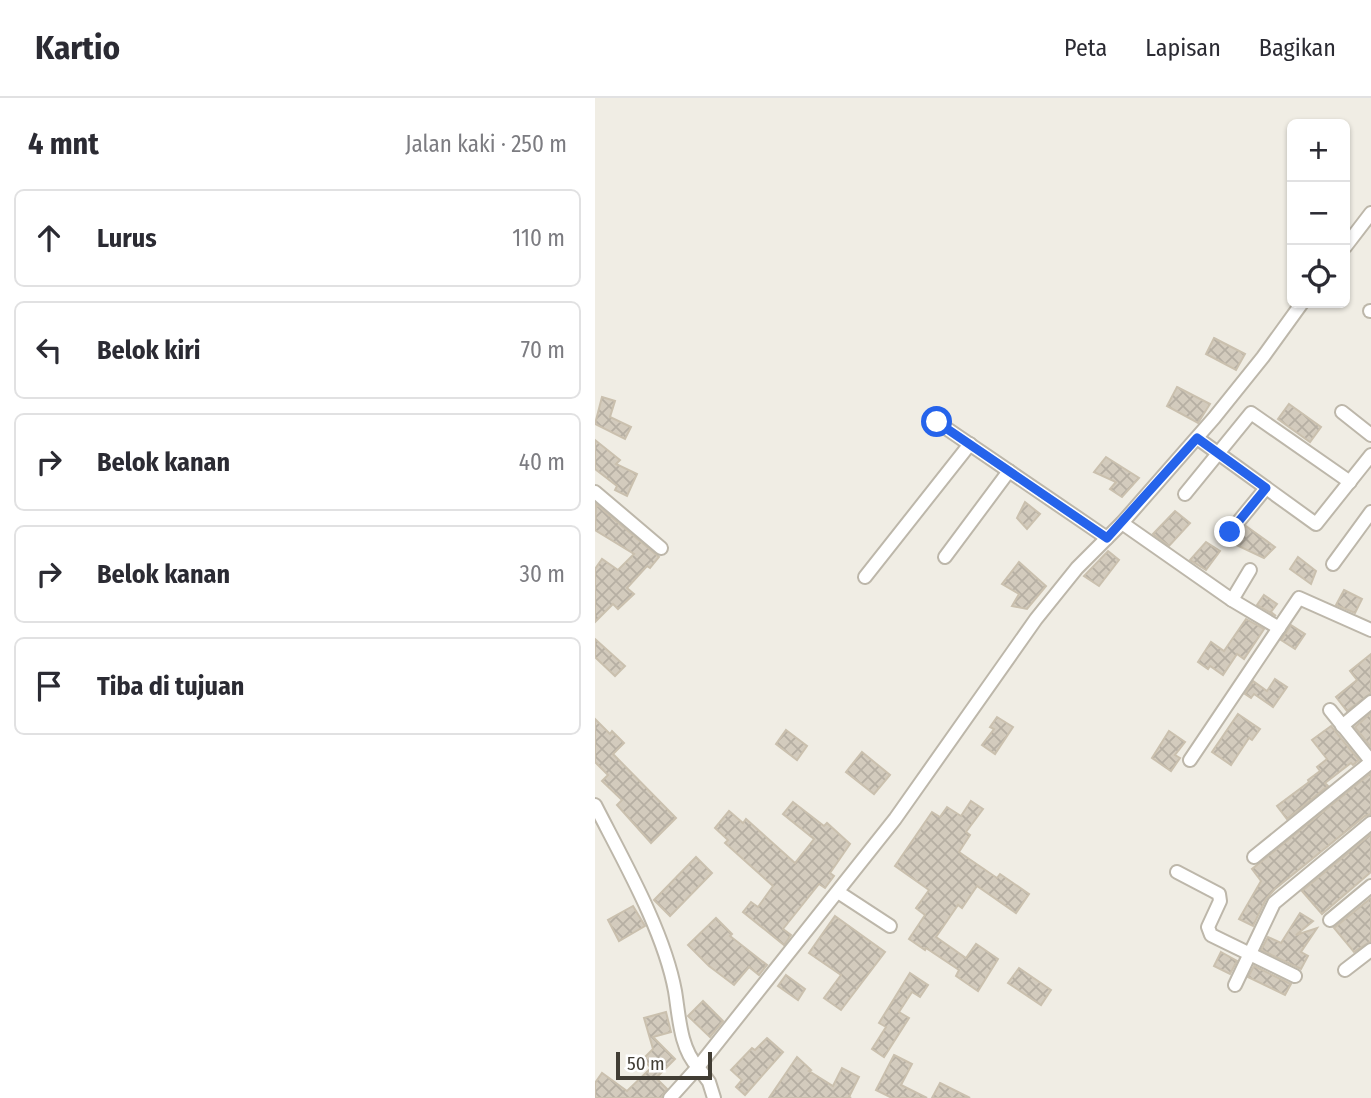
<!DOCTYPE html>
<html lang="id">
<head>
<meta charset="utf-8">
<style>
	:root { --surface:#fff; --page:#f2f2f3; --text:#2b2b33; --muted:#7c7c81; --line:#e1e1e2 }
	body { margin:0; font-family:"Fira Sans Condensed",sans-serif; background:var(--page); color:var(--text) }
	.controls { position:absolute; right:21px; top:21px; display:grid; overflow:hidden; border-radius:10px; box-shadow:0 2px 5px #0004 }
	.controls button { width:63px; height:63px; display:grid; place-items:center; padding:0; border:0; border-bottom:2px solid var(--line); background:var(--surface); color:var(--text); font:35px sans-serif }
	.scale { position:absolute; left:21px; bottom:18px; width:96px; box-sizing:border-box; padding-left:7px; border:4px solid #413d34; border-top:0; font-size:19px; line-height:24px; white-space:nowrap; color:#413d34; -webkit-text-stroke:5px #fff; paint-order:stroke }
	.stop { position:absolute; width:21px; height:21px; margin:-16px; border:5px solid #2563eb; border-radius:50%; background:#fff }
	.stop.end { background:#2563eb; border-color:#fff; box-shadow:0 2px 7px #0008 }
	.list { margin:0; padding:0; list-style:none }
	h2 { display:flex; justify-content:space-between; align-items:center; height:91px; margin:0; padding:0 28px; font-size:30px }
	h2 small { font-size:23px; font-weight:400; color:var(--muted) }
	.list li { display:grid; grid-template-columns:46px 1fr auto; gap:21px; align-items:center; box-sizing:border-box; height:98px; margin:0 14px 14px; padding:0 14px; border:2px solid var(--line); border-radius:10px }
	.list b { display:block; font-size:26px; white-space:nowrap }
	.list em { font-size:23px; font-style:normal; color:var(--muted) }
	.icon { flex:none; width:38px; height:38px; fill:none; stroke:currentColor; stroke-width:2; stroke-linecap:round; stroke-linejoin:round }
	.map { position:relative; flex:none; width:776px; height:1000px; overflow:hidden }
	header { display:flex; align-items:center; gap:42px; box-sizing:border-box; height:98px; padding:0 35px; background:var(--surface); border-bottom:2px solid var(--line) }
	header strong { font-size:33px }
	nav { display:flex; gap:38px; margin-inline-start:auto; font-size:24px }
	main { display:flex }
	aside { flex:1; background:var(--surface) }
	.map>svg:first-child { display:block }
</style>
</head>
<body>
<header>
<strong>Kartio</strong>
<nav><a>Peta</a><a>Lapisan</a><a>Bagikan</a></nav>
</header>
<main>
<aside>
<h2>4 mnt<small>Jalan kaki · 250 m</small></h2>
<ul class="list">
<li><svg class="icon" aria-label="ahead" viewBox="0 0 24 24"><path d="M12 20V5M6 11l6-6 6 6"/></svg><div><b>Lurus</b></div><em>110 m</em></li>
<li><svg class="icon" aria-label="left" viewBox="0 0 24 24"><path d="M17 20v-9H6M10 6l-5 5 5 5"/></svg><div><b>Belok kiri</b></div><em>70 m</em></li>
<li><svg class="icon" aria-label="right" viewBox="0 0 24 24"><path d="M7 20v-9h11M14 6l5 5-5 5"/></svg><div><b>Belok kanan</b></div><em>40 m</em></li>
<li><svg class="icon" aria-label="right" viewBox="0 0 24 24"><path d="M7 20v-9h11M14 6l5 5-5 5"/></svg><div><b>Belok kanan</b></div><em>30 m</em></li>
<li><svg class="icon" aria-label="arrive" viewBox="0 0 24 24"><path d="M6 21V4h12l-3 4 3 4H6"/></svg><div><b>Tiba di tujuan</b></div></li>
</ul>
</aside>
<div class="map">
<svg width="776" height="1000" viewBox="0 0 776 1000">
	<defs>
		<pattern id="building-cross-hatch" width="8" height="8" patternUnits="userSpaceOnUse" patternTransform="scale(1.75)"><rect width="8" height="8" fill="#d3cbbd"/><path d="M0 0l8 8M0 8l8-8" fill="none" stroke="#b6afa3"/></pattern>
	</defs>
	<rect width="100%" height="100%" fill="#f0ede4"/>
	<!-- building -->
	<g fill="url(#building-cross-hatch)" stroke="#cac0ae" stroke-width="2">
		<polygon points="619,240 650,256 641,272 611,256"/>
		<polygon points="582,289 615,306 603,325 572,308"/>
		<polygon points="7,299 20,303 15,319 36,329 30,341 0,326"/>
		<polygon points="694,306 726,329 715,344 683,321"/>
		<polygon points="0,342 25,362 21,366 42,376 32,398 20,392 22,388 0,371"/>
		<polygon points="511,359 544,380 527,399 515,391 521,384 499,374"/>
		<polygon points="430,404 445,416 432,431 422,420"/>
		<polygon points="1,406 64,459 55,470 52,468 32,490 39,496 23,511 18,506 0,524 0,471 7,461 23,472 39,456 0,432"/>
		<polygon points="580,413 595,425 574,448 558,436"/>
		<polygon points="651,428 680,449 669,460 637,445"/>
		<polygon points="611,444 625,453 611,472 595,462"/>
		<polygon points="513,453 524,462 504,488 489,478"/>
		<polygon points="703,459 721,473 716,486 695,471"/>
		<polygon points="424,464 451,488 432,511 417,508 424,496 407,486"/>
		<polygon points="749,492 767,501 760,515 741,507"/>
		<polygon points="669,497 682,506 676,514 681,518 662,507"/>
		<polygon points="651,521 669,531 649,561 642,556 628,577 615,568 613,571 603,564 616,544 629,553"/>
		<polygon points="696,527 710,536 700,551 686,542"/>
		<polygon points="0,541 30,568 20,578 0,559"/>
		<polygon points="776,556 776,595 752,613 741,599 762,582 755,573"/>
		<polygon points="680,581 692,589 678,609 659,596 656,600 650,596 658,583 672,593"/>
		<polygon points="776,615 776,649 760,629"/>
		<polygon points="643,616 665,631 657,642 654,640 636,667 617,654"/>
		<polygon points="402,619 418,629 400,656 387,647 399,631 395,629"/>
		<polygon points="0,621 15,636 17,633 29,645 18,656 81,720 56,745 22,707 27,702 7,683 13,677 0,664"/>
		<polygon points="736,628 764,662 758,667 756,665 730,685 733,688 692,721 682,708 714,684 713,682 725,673 722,669 732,661 717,642"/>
		<polygon points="191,632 212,648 202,662 181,646"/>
		<polygon points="574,633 590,644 580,657 585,660 576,673 557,660"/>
		<polygon points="267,654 295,677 279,696 251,674"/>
		<polygon points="776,675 776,716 770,718 680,791 671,801 658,828 644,821 666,783 657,771"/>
		<polygon points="376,703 388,711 371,734 375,737 364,754 402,780 405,776 434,796 421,815 382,788 367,810 363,807 341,839 371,860 381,846 403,861 383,893 361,878 364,872 331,850 330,852 314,841 330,817 321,810 334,792 300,768 337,714 345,719 352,709 366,718"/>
		<polygon points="198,704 229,728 232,725 255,746 235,775 239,778 230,790 224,786 188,831 196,837 189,847 148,814 156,804 163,809 178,788 130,745 133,742 120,730 134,713 148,725 151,721 200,765 219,741 188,716"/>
		<polygon points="776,736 776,774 727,816 707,793"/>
		<polygon points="101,759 117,775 75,818 59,802"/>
		<polygon points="776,800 776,843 759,854 739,830"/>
		<polygon points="38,808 50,828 24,843 13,822"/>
		<polygon points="705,815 718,823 701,837 722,830 706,854 713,858 706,871 666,852 673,839 686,845"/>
		<polygon points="240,818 290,854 246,912 229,900 246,877 214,855"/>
		<polygon points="121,820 137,836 135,838 172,867 164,877 154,869 139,887 114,868 93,847"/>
		<polygon points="626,854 642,863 635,876 619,868"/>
		<polygon points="659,868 696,886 690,897 653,879"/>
		<polygon points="424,870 456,892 446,907 413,885"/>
		<polygon points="315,875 333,887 325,899 317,894 304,914 314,920 289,959 277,951 291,929 284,925"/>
		<polygon points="191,877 210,891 203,902 183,888"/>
		<polygon points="108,903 128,923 115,939 93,918"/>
		<polygon points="71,914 76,934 58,939 80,961 61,980 72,991 66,1000 0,1000 0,985 7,975 32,993 56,970 48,961 58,951 49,920"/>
		<polygon points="172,940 188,954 150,997 141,989 147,982 136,972 157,950 160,952"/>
		<polygon points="299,957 317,966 306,987 332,1000 297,1000 281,992"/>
		<polygon points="202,959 216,972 214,973 238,988 247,970 264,979 254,999 256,1000 174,1000"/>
		<polygon points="345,985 375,1000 337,1000"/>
	</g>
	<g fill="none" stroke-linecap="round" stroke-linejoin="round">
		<defs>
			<g id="minor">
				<polyline points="750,149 776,115"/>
				<polyline points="775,213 776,213"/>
				<polyline points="747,314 776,337"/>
				<polyline points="342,324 512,440"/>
				<polyline points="602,340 721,426 776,357"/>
				<polyline points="0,394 66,450"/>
				<polyline points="590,396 656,315 755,384"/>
				<polyline points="527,425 637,502 655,472"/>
				<polyline points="635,434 671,390"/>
				<polyline points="350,459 414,373"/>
				<polyline points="738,466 776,414"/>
				<polyline points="270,479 375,346"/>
				<polyline points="637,502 684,530"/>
				<polyline points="735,612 776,663"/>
				<polyline points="747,628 776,604"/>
				<polyline points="595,662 704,500 776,532"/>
				<path d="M0,707C28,762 69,833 80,893C84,917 85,951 103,969L75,1000"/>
				<polyline points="659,759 776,664"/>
				<polyline points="582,774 624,796 625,803 613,829 616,837 700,878"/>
				<polyline points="243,794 295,828"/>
				<polyline points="735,822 776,788"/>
				<polyline points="750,872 776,852"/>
				<polyline points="640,887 679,805 776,725"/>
				<polyline points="119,1000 114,984 103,969 300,721 441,521 482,470 527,425 619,320 668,259 707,205"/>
			</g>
		</defs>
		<!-- minor casing -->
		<use href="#minor" stroke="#bdb7aa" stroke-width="16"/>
		<!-- minor -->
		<use href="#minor" stroke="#fff" stroke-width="12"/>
	</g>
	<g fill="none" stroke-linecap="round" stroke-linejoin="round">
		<!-- route -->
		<polyline stroke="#2563eb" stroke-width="9" points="342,324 512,440 602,340 671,390 635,434"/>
	</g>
</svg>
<div class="controls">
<button>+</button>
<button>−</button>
<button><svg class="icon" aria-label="locate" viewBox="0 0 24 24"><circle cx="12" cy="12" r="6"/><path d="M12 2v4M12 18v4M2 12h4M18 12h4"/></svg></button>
</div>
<div class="scale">50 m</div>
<div class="stop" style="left:342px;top:324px"></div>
<div class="stop end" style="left:635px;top:434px"></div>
</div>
</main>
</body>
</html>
